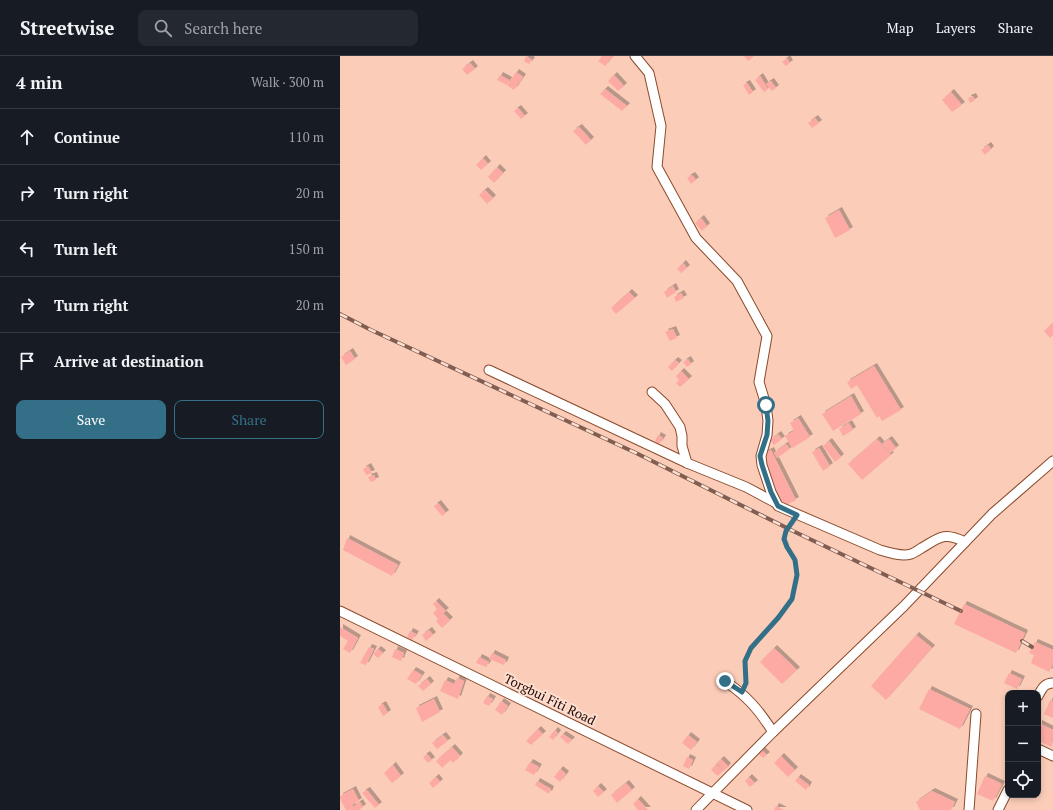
<!DOCTYPE html>
<html lang="en">
<head>
<meta charset="utf-8">
<style>
	:root { --surface:#171b24; --page:#242831; --text:#f1f3f6; --muted:#9ea1a6; --line:#363941; --accent:#337087 }
	body { margin:0; font-family:"PT Serif",serif; background:var(--page); color:var(--text) }
	.controls { position:absolute; right:12px; bottom:12px; display:grid; overflow:hidden; border-radius:8px; box-shadow:0 2px 6px #0003 }
	.controls button { width:36px; height:36px; display:grid; place-items:center; padding:0; border:0; border-bottom:1px solid var(--line); background:var(--surface); color:var(--text); font:20px sans-serif }
	.stop { position:absolute; width:12px; height:12px; margin:-9px; border:3px solid #337087; border-radius:50%; background:#fff }
	.stop.end { background:#337087; border-color:#fff; box-shadow:0 1px 4px #0008 }
	.list { margin:0; padding:0; list-style:none }
	h2 { display:flex; justify-content:space-between; align-items:center; height:52px; margin:0; padding:0 16px; font-size:17px }
	h2 small { font-size:13px; font-weight:400; color:var(--muted) }
	.list li { display:grid; grid-template-columns:26px 1fr auto; gap:12px; align-items:center; box-sizing:border-box; height:56px; padding:0 16px; border-top:1px solid var(--line) }
	.list b { display:block; font-size:15px; white-space:nowrap }
	.list em { font-size:13px; font-style:normal; color:var(--muted) }
	.actions { display:flex; gap:8px; padding:12px 16px }
	.actions a { flex:1; padding:9px 0; border:1px solid var(--accent); border-radius:8px; text-align:center; font-size:14px; color:var(--accent) }
	.actions .main { background:var(--accent); color:#fff }
	.icon { flex:none; width:22px; height:22px; fill:none; stroke:currentColor; stroke-width:2; stroke-linecap:round; stroke-linejoin:round }
	.map { position:relative; flex:none; width:713px; height:754px; overflow:hidden }
	header { display:flex; align-items:center; gap:24px; box-sizing:border-box; height:56px; padding:0 20px; background:var(--surface); border-bottom:1px solid var(--line) }
	header strong { font-size:19px }
	nav { display:flex; gap:22px; margin-inline-start:auto; font-size:14px }
	.search { width:280px; height:36px; background:var(--page); display:flex; align-items:center; gap:10px; box-sizing:border-box; padding:0 14px; border-radius:8px; color:var(--muted); font-size:15px }
	main { display:flex }
	aside { flex:1; background:var(--surface) }
	.map>svg:first-child { display:block }
</style>
</head>
<body>
<header>
<strong>Streetwise</strong>
<div class="search"><svg class="icon" aria-label="search" viewBox="0 0 24 24"><circle cx="10" cy="10" r="6"/><path d="M15 15l6 6"/></svg>Search here</div>
<nav><a>Map</a><a>Layers</a><a>Share</a></nav>
</header>
<main>
<aside>
<h2>4 min<small>Walk · 300 m</small></h2>
<ul class="list">
<li><svg class="icon" aria-label="ahead" viewBox="0 0 24 24"><path d="M12 20V5M6 11l6-6 6 6"/></svg><div><b>Continue</b></div><em>110 m</em></li>
<li><svg class="icon" aria-label="right" viewBox="0 0 24 24"><path d="M7 20v-9h11M14 6l5 5-5 5"/></svg><div><b>Turn right</b></div><em>20 m</em></li>
<li><svg class="icon" aria-label="left" viewBox="0 0 24 24"><path d="M17 20v-9H6M10 6l-5 5 5 5"/></svg><div><b>Turn left</b></div><em>150 m</em></li>
<li><svg class="icon" aria-label="right" viewBox="0 0 24 24"><path d="M7 20v-9h11M14 6l5 5-5 5"/></svg><div><b>Turn right</b></div><em>20 m</em></li>
<li><svg class="icon" aria-label="arrive" viewBox="0 0 24 24"><path d="M6 21V4h12l-3 4 3 4H6"/></svg><div><b>Arrive at destination</b></div></li>
</ul>
<div class="actions"><a class="main">Save</a><a>Share</a></div>
</aside>
<div class="map">
<svg width="713" height="754" viewBox="0 0 713 754">
	<defs>
		<filter id="shadow"><feDropShadow dx="3" dy="-3" stdDeviation="0" flood-color="#0004"/></filter>
	</defs>
	<rect width="100%" height="100%" fill="#fbcdb9"/>
	<!-- building -->
	<g fill="#fcaaa3" filter="url(#shadow)">
		<polygon points="186,0 192,4 189,8 184,5"/>
		<polygon points="262,0 273,0 265,10 258,5"/>
		<polygon points="404,0 414,0 408,5"/>
		<polygon points="447,2 450,7 446,10 442,6"/>
		<polygon points="130,7 135,13 127,19 122,13"/>
		<polygon points="176,16 183,21 174,34 167,29"/>
		<polygon points="160,19 169,24 167,29 157,24"/>
		<polygon points="274,19 284,30 278,35 268,25"/>
		<polygon points="420,20 428,33 424,36 415,24"/>
		<polygon points="431,25 436,32 432,35 426,28"/>
		<polygon points="407,27 413,36 409,39 403,29"/>
		<polygon points="265,33 287,50 282,55 260,38"/>
		<polygon points="611,36 622,49 612,56 602,44"/>
		<polygon points="633,40 635,44 630,47 628,42"/>
		<polygon points="178,52 185,60 181,63 174,55"/>
		<polygon points="475,62 479,67 472,72 468,67"/>
		<polygon points="239,71 251,84 246,89 233,75"/>
		<polygon points="648,89 651,93 645,99 641,94"/>
		<polygon points="143,102 148,108 141,114 136,109"/>
		<polygon points="157,111 163,117 154,127 148,121"/>
		<polygon points="352,119 356,124 351,128 347,122"/>
		<polygon points="145,134 153,142 147,148 139,139"/>
		<polygon points="499,154 510,174 495,182 485,162"/>
		<polygon points="361,162 367,170 362,175 355,167"/>
		<polygon points="343,207 347,212 341,217 337,213"/>
		<polygon points="333,230 336,236 327,242 324,236"/>
		<polygon points="289,236 295,242 276,258 271,252"/>
		<polygon points="341,237 344,242 336,246 334,241"/>
		<polygon points="713,267 713,279 710,282 704,275"/>
		<polygon points="333,273 337,282 330,285 325,276"/>
		<polygon points="10,295 15,303 6,309 1,301"/>
		<polygon points="348,303 351,308 347,311 343,306"/>
		<polygon points="335,304 339,307 332,315 328,311"/>
		<polygon points="534,310 561,354 542,365 539,360 537,362 517,329 511,333 507,326"/>
		<polygon points="341,315 349,323 340,331 336,327 339,324 336,320"/>
		<polygon points="511,340 521,358 493,375 482,358"/>
		<polygon points="458,362 470,381 452,392 445,380 454,375 450,367"/>
		<polygon points="509,367 513,374 503,380 499,373"/>
		<polygon points="438,378 442,383 434,389 430,384"/>
		<polygon points="318,379 323,382 319,388 315,385"/>
		<polygon points="537,383 551,399 522,424 508,408"/>
		<polygon points="549,383 556,392 550,397 542,388"/>
		<polygon points="489,385 501,401 495,406 483,390"/>
		<polygon points="446,388 450,393 437,402 434,397"/>
		<polygon points="479,392 490,410 483,415 472,396"/>
		<polygon points="431,394 456,444 444,450 419,400"/>
		<polygon points="28,410 32,417 26,419 23,413"/>
		<polygon points="34,419 36,424 31,426 28,421"/>
		<polygon points="98,447 106,457 102,460 94,450"/>
		<polygon points="7,482 58,509 52,520 3,494"/>
		<polygon points="96,545 106,555 103,557 110,564 102,572 96,565 98,563 93,557 97,553 93,548"/>
		<polygon points="624,548 685,577 676,597 614,568"/>
		<polygon points="0,571 18,582 10,597 3,593 8,585 0,580"/>
		<polygon points="89,574 93,579 86,585 82,579"/>
		<polygon points="70,575 76,578 72,584 67,581"/>
		<polygon points="576,579 592,592 546,644 531,630"/>
		<polygon points="695,586 713,594 713,608 709,616 691,607 694,599 689,597"/>
		<polygon points="29,591 34,593 26,609 20,607"/>
		<polygon points="434,592 457,614 442,628 420,606"/>
		<polygon points="38,593 43,597 38,602 33,598"/>
		<polygon points="55,593 64,597 61,605 52,601"/>
		<polygon points="152,597 166,604 164,609 149,603"/>
		<polygon points="139,601 149,606 146,611 136,607"/>
		<polygon points="73,614 82,619 76,628 67,623"/>
		<polygon points="669,617 682,623 677,633 664,627"/>
		<polygon points="117,622 124,625 118,643 100,635 105,624 114,628"/>
		<polygon points="87,623 91,628 83,635 78,630"/>
		<polygon points="589,633 630,653 620,673 579,653"/>
		<polygon points="147,640 153,643 149,650 143,647"/>
		<polygon points="94,643 100,656 82,666 76,652"/>
		<polygon points="710,644 713,645 713,662 704,658"/>
		<polygon points="161,645 168,650 162,659 155,654"/>
		<polygon points="43,648 48,657 43,660 38,651"/>
		<polygon points="699,667 713,674 712,691 698,685"/>
		<polygon points="198,673 203,678 191,689 186,685"/>
		<polygon points="215,674 218,677 213,684 209,681"/>
		<polygon points="223,678 232,684 228,688 220,681"/>
		<polygon points="103,679 108,685 97,693 92,687"/>
		<polygon points="348,679 357,686 351,694 342,687"/>
		<polygon points="112,691 120,700 113,707 110,704 102,712 96,705"/>
		<polygon points="422,694 427,699 423,702 419,698"/>
		<polygon points="87,698 92,704 88,707 83,701"/>
		<polygon points="441,700 455,714 448,721 434,707"/>
		<polygon points="347,701 353,704 349,713 343,710"/>
		<polygon points="381,703 388,710 384,715 377,707"/>
		<polygon points="190,706 199,711 194,719 185,714"/>
		<polygon points="376,708 383,714 378,720 371,714"/>
		<polygon points="53,709 61,720 52,727 44,717"/>
		<polygon points="220,713 226,718 220,726 214,721"/>
		<polygon points="645,720 662,728 653,745 637,738"/>
		<polygon points="96,721 100,726 93,732 89,727"/>
		<polygon points="409,721 415,727 410,731 405,725"/>
		<polygon points="458,721 469,729 466,734 455,725"/>
		<polygon points="197,725 211,733 209,738 195,729"/>
		<polygon points="286,727 292,734 277,747 271,739"/>
		<polygon points="258,730 264,736 258,741 253,735"/>
		<polygon points="13,733 19,745 12,749 13,751 20,746 23,751 19,754 6,754 0,743 0,740"/>
		<polygon points="27,734 39,749 35,752 22,737"/>
		<polygon points="592,735 615,746 611,754 580,754 576,746"/>
		<polygon points="298,743 308,754 298,754 293,748"/>
		<polygon points="436,750 444,754 434,754"/>
	</g>
	<g fill="none" stroke-linecap="round" stroke-linejoin="round">
		<defs>
			<g id="minor">
				<path d="M295,0L309,17L321,70L317,111L356,182L397,225L427,280L419,326L426,349L428,365L427,379L421,400L422,409L431,436L438,450L540,494C550,497 562,501 571,498C574,497 577,495 580,493C599,482 603,475 625,486"/>
				<polyline points="149,314 347,407 406,431 436,447"/>
				<polyline points="312,336 325,348 340,371 342,380 342,390 347,407"/>
				<polyline points="0,555 407,754"/>
				<path d="M385,625C408,641 418,653 433,676"/>
				<path d="M698,640C702,633 704,627 713,627"/>
				<polyline points="698,693 713,700"/>
				<polyline points="356,754 433,676 564,550 652,458 713,405"/>
				<polyline points="629,754 636,658"/>
				<polyline points="658,754 668,734"/>
			</g>
		</defs>
		<!-- minor casing -->
		<use href="#minor" stroke="#8b4a2c" stroke-width="11"/>
		<!-- path -->
		<polyline stroke="#a27c6d" stroke-width="1.5" stroke-dasharray="3 2" stroke-linecap="butt" points="405,629 406,627 405,605 411,592 438,562 452,543 457,519 455,504 447,491 443,483 447,475 453,466"/>
		<!-- minor -->
		<use href="#minor" stroke="#fff" stroke-width="9"/>
		<defs>
			<g id="rail">
				<polyline points="0,258 31,274 296,397 455,476 621,555"/>
				<polyline points="682,585 692,591"/>
			</g>
		</defs>
		<!-- rail casing -->
		<use href="#rail" stroke="#815e51" stroke-width="4"/>
		<!-- rail -->
		<use href="#rail" stroke="#fdded0" stroke-width="2.5" stroke-dasharray="8" stroke-linecap="butt"/>
	</g>
	<g fill="none" stroke-linecap="round" stroke-linejoin="round">
		<!-- route -->
		<polyline stroke="#337087" stroke-width="5" points="385,625 402,636 406,627 405,605 411,592 438,562 452,543 457,519 455,504 447,491 444,483 446,475 457,459 438,450 431,436 422,409 420,400 427,379 428,365 426,349"/>
	</g>
	<g text-anchor="middle" stroke-width="4" stroke-linejoin="round" paint-order="stroke">
		<!-- street labels -->
		<g font-size="13" fill="#220800" stroke="#fdded0">
			<text transform="translate(210 643) rotate(26)" y="5">Torgbui Fiti Road</text>
		</g>
	</g>
</svg>
<div class="controls">
<button>+</button>
<button>−</button>
<button><svg class="icon" aria-label="locate" viewBox="0 0 24 24"><circle cx="12" cy="12" r="6"/><path d="M12 2v4M12 18v4M2 12h4M18 12h4"/></svg></button>
</div>
<div class="stop" style="left:426px;top:349px"></div>
<div class="stop end" style="left:385px;top:625px"></div>
</div>
</main>
</body>
</html>
